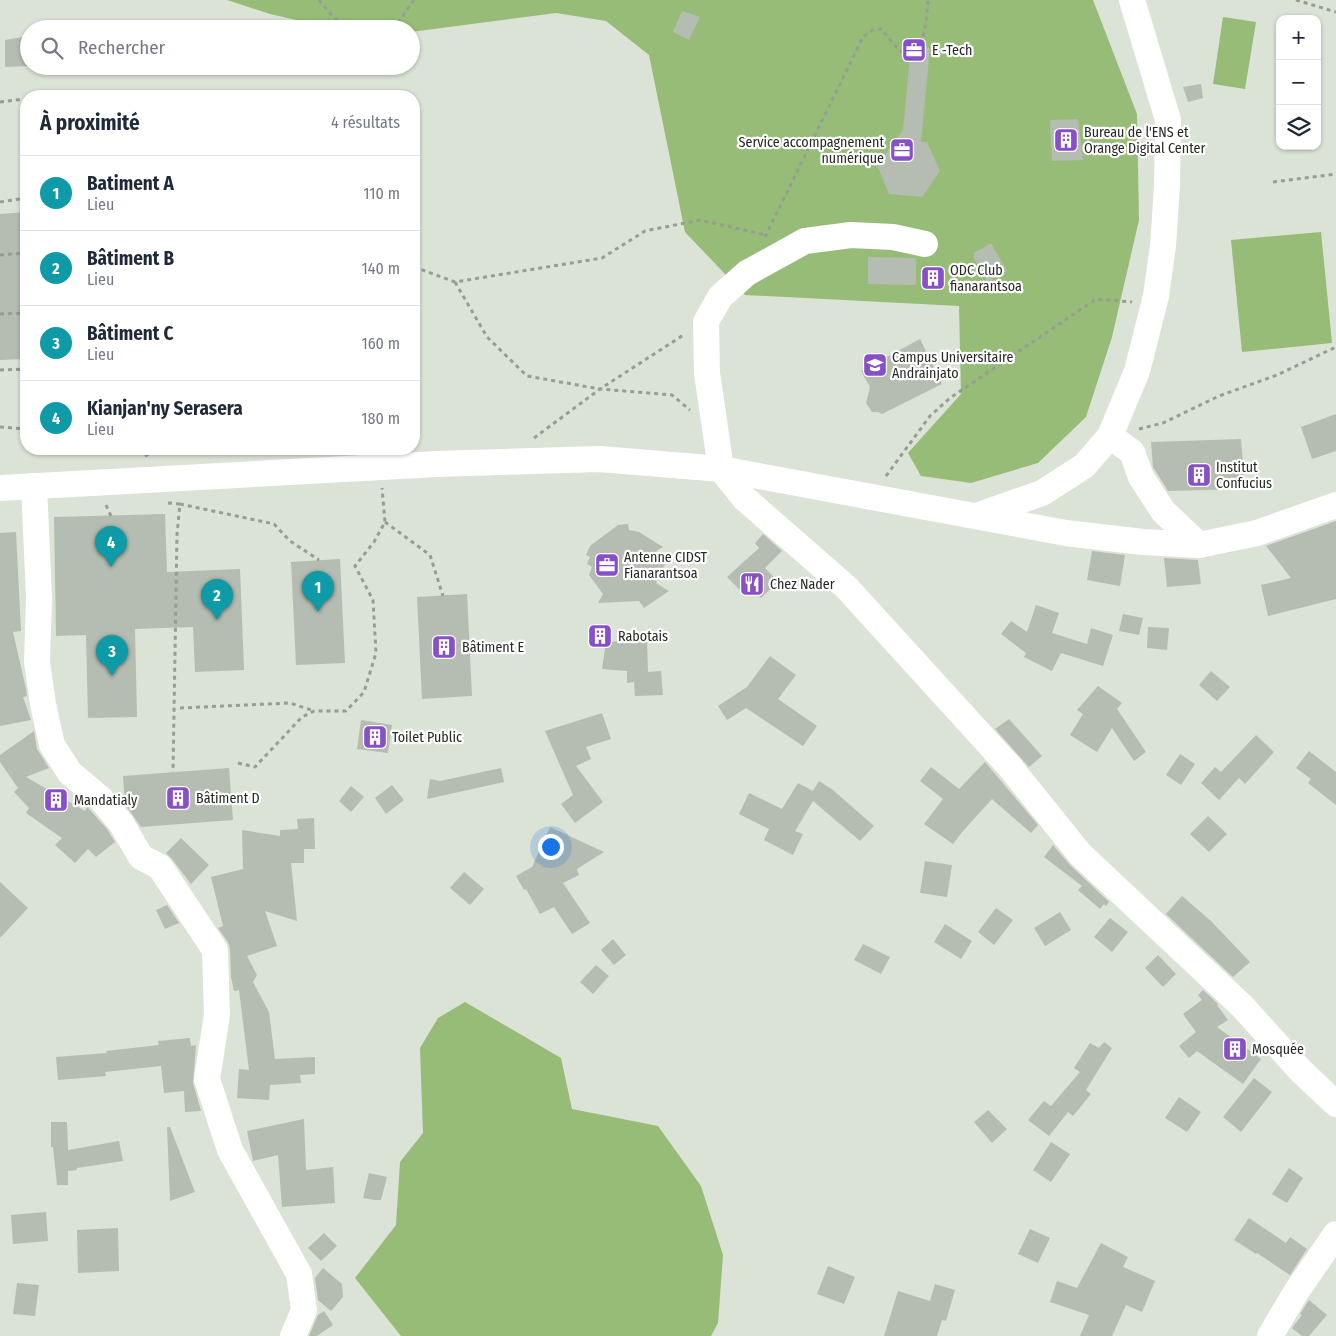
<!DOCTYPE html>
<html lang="fr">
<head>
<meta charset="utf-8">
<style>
	:root { --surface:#fff; --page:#f6f6f7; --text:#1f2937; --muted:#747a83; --line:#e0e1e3; --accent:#8850c7 }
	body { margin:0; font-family:"Fira Sans Condensed",sans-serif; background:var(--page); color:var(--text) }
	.controls { position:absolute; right:15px; top:15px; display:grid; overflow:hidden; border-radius:10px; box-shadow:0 1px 4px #0004 }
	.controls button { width:45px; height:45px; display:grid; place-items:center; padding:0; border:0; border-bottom:1px solid var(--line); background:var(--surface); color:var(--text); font:25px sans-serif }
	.you { position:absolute; left:550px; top:846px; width:18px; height:18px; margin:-12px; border:4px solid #fff; border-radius:50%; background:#1a73e8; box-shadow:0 0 0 8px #1a73e833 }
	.badge { display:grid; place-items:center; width:32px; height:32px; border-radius:50%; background:var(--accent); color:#fff; font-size:16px; font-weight:700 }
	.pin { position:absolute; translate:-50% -41px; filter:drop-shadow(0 1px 2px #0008) }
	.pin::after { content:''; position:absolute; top:26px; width:18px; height:15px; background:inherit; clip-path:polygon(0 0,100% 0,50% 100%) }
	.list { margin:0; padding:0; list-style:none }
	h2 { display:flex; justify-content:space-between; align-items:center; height:65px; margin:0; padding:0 20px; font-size:21px }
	h2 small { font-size:16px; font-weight:400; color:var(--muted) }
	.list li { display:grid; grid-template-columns:32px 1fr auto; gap:15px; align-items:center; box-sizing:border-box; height:75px; padding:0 20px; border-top:1px solid var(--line) }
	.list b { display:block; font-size:19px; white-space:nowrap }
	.list p { margin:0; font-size:16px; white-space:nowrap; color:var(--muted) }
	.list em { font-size:16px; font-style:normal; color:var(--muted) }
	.icon { flex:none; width:28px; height:28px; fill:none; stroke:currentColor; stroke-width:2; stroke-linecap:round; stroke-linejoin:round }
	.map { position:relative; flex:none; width:1336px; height:1336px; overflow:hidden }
	.search { position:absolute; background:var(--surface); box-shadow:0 1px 4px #0004; left:20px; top:20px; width:400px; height:55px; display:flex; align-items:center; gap:12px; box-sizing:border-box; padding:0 18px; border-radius:28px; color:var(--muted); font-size:19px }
	.panel { position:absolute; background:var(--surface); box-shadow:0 1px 4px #0004; left:20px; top:90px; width:400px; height:365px; border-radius:20px }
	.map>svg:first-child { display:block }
</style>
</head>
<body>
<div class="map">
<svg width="1336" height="1336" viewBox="0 0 1336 1336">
	<rect width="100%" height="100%" fill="#dbe2d6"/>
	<!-- green -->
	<g fill="#97bc77">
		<polygon points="227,0 1093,0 1137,114 1139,220 1112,337 1086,417 1038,463 971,483 921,476 908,453 961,394 959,306 745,295 685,232 649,55 606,21 556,13 411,32 411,29 336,29 270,14"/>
		<polygon points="1223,17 1256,22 1245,89 1213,84"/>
		<polygon points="1321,232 1332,343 1242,352 1231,240"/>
		<polygon points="465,1002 561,1058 572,1109 658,1126 701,1186 723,1255 718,1323 711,1336 401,1336 355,1278 396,1225 400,1162 423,1133 420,1048 438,1018"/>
	</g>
	<!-- building -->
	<g fill="#b5bcb1">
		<polygon points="682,11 700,17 689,40 673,32"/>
		<polygon points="29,36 29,66 5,67 5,40"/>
		<polygon points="911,46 930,48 921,142 927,142 940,171 922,197 889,194 877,165 903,130"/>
		<polygon points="1201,84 1203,98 1188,102 1183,87"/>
		<polygon points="1078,119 1083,160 1052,161 1050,120"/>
		<polygon points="26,212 26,359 0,360 0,214"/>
		<polygon points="991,243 1007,271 988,282 974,259 974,253"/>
		<polygon points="868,257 916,258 916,285 868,284"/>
		<polygon points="920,339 942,384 882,414 878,412 872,412 866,403 870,387 861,371"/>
		<polygon points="1336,414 1336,451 1312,459 1301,427"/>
		<polygon points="1241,439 1245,489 1168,491 1153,467 1151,442"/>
		<polygon points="165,514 167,572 240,569 244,670 195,672 193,627 135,629 137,717 88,718 86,635 56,636 54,517"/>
		<polygon points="1336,521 1336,599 1268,616 1261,585 1291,578 1266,546"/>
		<polygon points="628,524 629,530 639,532 663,547 656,551 665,564 656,583 669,591 644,608 639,601 598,603 603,594 589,575 592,567 587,564 590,557 586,555 590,546 618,525"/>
		<polygon points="16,532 21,631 13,632 26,689 27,696 23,697 31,720 0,726 0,533"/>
		<polygon points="763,534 782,551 765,568 778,582 761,598 747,583 740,590 727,577 759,548 755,543"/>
		<polygon points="1092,551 1125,555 1120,586 1087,580"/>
		<polygon points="1164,558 1198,560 1201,584 1167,587"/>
		<polygon points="340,559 345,663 296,665 291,562"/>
		<polygon points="467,594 472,696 422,699 417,597"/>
		<polygon points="1036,605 1059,613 1052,633 1087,644 1091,628 1113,635 1103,666 1061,653 1052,671 1024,657 1026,653 1001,634 1011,621 1027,632"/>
		<polygon points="1123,614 1143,618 1139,635 1119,631"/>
		<polygon points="1148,627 1169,628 1167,650 1147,648"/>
		<polygon points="647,640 648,672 661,671 663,695 635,696 634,682 627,683 627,671 602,669 606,642"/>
		<polygon points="770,656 796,675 778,699 817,726 803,746 746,708 727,720 718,706 747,687"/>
		<polygon points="1211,671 1230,687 1217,701 1199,685"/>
		<polygon points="1098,686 1122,703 1117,709 1146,752 1134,761 1112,728 1097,752 1070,735 1083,714 1077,710"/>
		<polygon points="602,713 611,739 586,747 591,759 576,766 603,802 575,823 561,804 573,795 545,731"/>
		<polygon points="1009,719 1042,756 1029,767 995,729"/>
		<polygon points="361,720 392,725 388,753 357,749"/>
		<polygon points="34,731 37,749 49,768 26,777 85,811 87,807 89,809 107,829 115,842 96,857 88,849 75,863 55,845 62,838 26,813 29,808 14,792 18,788 0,762 0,755"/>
		<polygon points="1256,735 1274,752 1245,784 1239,778 1219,800 1201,783 1215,767 1221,772"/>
		<polygon points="1309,751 1336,772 1336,805 1308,783 1311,779 1296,768"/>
		<polygon points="1180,754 1195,764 1181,785 1166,775"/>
		<polygon points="985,762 1038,825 1031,833 992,799 963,831 953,844 924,824 943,799 920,781 931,767 959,789"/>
		<polygon points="229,768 233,820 141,827 125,804 123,776"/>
		<polygon points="501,768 504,782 427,799 430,779 440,781"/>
		<polygon points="819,781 833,790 874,826 860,841 813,801 795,831 803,834 793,855 764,840 769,829 739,814 749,793 782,809 798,783 813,791"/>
		<polygon points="392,785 404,800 386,814 375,798"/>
		<polygon points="351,786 364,797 351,812 339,801"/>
		<polygon points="1208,816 1227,834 1209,852 1190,834"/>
		<polygon points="314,818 315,849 304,849 304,863 291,863 297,921 265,911 277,946 247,956 257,975 253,982 269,1012 275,1059 315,1057 315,1074 300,1075 301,1083 270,1085 269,1100 237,1098 239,1069 249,1070 239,990 234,991 231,977 230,949 228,942 218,928 223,926 211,877 243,869 242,830 280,836 280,830 298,829 297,819"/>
		<polygon points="550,827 604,852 577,869 579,875 563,883 590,923 572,934 554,907 540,914 526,889 524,890 516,876 532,867"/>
		<polygon points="181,838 209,865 191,884 172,859 166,853"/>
		<polygon points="1053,845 1070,865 1109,902 1106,906 1104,904 1100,909 1078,890 1082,886 1044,857"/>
		<polygon points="925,861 952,865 947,897 920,893"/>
		<polygon points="464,872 484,889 470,905 450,888"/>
		<polygon points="0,882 28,908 0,938"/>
		<polygon points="1182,896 1211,921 1250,962 1233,977 1166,914"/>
		<polygon points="167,905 179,923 165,929 156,910"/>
		<polygon points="996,908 1013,920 994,945 978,932"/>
		<polygon points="1060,912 1071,930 1045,946 1034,928"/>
		<polygon points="1110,918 1128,932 1112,952 1094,937"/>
		<polygon points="945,924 972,941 961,959 934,942"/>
		<polygon points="613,939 626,955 614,965 601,950"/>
		<polygon points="863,944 890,957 881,974 854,960"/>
		<polygon points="1158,955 1176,974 1163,987 1145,968"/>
		<polygon points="596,965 609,976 593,994 580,982"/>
		<polygon points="1203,990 1218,1004 1217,1005 1228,1020 1217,1027 1261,1059 1243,1084 1197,1051 1189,1058 1179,1046 1196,1032 1183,1014 1202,1000 1198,995"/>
		<polygon points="190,1038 191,1046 196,1045 193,1083 201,1111 185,1112 184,1091 164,1093 161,1066 105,1072 106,1076 58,1080 56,1057 107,1053 106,1051 159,1045 158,1041"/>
		<polygon points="1104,1042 1112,1048 1086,1090 1091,1094 1073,1116 1068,1112 1049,1136 1028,1120 1044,1101 1051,1106 1080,1072 1074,1068 1090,1043 1099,1048"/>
		<polygon points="1254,1078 1272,1092 1241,1132 1223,1117"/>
		<polygon points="1179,1097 1201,1112 1187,1132 1165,1118"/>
		<polygon points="988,1110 1007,1129 992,1143 974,1122"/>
		<polygon points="304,1119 306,1170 333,1167 335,1203 282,1207 278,1155 253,1161 247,1131"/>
		<polygon points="51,1122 67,1122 68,1150 119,1141 123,1161 77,1168 77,1170 68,1171 68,1185 57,1185 53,1147 51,1147"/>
		<polygon points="167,1127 170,1127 195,1192 170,1201"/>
		<polygon points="1051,1142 1070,1154 1051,1182 1033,1170"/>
		<polygon points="1289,1168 1303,1178 1287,1203 1272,1194"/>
		<polygon points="369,1173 387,1177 381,1200 374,1200 363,1198"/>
		<polygon points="46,1212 48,1241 13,1244 11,1215"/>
		<polygon points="1249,1218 1286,1243 1290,1237 1307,1249 1290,1275 1257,1253 1256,1254 1234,1240"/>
		<polygon points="118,1228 119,1271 78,1273 77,1230"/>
		<polygon points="1030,1229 1050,1238 1038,1263 1018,1254"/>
		<polygon points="324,1233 337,1246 321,1261 308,1248"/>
		<polygon points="1101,1243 1128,1257 1123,1267 1155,1281 1142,1312 1126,1305 1112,1336 1080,1336 1089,1315 1050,1302 1057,1281 1077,1288"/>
		<polygon points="828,1266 855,1277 844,1304 817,1294"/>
		<polygon points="323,1268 342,1284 343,1297 331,1311 318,1300 315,1278"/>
		<polygon points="17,1283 39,1285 35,1316 13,1314"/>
		<polygon points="935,1284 955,1290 946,1321 942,1320 937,1336 884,1336 898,1291 930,1301"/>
		<polygon points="1309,1300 1327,1315 1309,1336 1302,1336 1292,1328 1302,1315 1300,1314"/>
		<polygon points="324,1311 333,1325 317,1336 309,1336 318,1315"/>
	</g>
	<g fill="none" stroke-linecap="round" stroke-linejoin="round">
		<!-- path -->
		<g stroke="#979d93" stroke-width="3" stroke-dasharray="4 4" stroke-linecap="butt">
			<polyline points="319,0 335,19 369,29"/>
			<polyline points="1296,0 1336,12"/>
			<polyline points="393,29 414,0"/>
			<polyline points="0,102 23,99 26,100"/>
			<polyline points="1273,182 1336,174"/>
			<polyline points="0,202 26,198"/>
			<polyline points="765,237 863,37 874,29 881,29 900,51 919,56 926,23 928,0"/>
			<polyline points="0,255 26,253"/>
			<polyline points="414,269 417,268 455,282 602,258 645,231 700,220 766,235"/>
			<polyline points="455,282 487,337 527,376 600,389 672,395 690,410"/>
			<polyline points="0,314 26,313"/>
			<polyline points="0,370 26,369"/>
			<polyline points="0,427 26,429"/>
			<polyline points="1139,429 1163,423 1219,396 1277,375 1336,347"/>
			<polyline points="534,438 600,389 685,334"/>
			<polyline points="145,456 158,449"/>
			<polyline points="886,476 930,416 950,398 1096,299 1132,302"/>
			<polyline points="168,503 180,504 177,534 173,772"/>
			<polyline points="180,504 274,524 290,541 319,560"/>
			<polyline points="106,505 111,516"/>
			<polyline points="385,522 430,555 443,596"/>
			<polyline points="180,708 290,703 314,711"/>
			<polyline points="238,763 255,767 302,717 314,711 346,711 364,692 376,653 373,600 355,566 374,542 385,522 382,488"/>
		</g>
		<!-- minor -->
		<g stroke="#fff" stroke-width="26">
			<polyline points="925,244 893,237 851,235 805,241 747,273 720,297 706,322 707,373 721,469 744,498 846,587 1010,767 1080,854 1242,1006 1301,1071 1336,1104"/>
			<polyline points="1110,436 1132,452 1141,477 1163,511 1199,545"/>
			<polyline points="34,486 39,597 37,662 43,704 52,745 70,773 100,798 121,823 141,857 160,867 215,950 217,1015 207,1079 230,1150 299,1274 304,1310 293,1336"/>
			<polyline points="0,488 437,464 600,459 721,469 1066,533 1143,542 1199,545 1257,533 1336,505"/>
			<polyline points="976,516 1042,493 1084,466 1110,436 1137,371 1156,296 1163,246 1167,186 1168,120 1132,0"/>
			<polyline points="1270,1336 1296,1292 1336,1234"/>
		</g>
	</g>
	<!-- icons -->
	<defs>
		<symbol id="office-square" viewBox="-11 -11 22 22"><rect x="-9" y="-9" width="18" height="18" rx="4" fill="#8850c7" stroke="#fff"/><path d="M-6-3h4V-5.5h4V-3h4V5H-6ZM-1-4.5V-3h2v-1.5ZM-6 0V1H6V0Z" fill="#fff"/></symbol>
		<symbol id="building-square" viewBox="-11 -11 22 22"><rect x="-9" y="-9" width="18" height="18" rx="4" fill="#8850c7" stroke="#fff"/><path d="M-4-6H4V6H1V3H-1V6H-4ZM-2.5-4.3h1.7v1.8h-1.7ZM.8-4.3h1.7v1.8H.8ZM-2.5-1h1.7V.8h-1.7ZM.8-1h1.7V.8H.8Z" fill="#fff"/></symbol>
		<symbol id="university-square" viewBox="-11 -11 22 22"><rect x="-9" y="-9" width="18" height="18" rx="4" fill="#8850c7" stroke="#fff"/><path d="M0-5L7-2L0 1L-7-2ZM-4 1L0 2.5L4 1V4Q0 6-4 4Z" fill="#fff"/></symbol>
		<symbol id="restaurant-square" viewBox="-11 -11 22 22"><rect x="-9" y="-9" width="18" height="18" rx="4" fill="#8850c7" stroke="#fff"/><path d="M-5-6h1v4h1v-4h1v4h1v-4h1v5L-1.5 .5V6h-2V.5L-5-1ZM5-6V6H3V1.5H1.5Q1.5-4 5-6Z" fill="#fff"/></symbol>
	</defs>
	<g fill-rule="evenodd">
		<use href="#office-square" x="900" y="36" width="28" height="28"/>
		<use href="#building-square" x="1052" y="126" width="28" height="28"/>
		<use href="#office-square" x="888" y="136" width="28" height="28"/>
		<use href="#building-square" x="919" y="264" width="28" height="28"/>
		<use href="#university-square" x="861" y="351" width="28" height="28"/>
		<use href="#building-square" x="1185" y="461" width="28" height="28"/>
		<use href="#office-square" x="593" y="551" width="28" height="28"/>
		<use href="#restaurant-square" x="738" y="570" width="28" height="28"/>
		<use href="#building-square" x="586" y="622" width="28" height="28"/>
		<use href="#building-square" x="430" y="633" width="28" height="28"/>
		<use href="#building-square" x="361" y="723" width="28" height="28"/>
		<use href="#building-square" x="164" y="784" width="28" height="28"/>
		<use href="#building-square" x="42" y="786" width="28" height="28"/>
		<use href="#building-square" x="1221" y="1035" width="28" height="28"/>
	</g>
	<g text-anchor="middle" stroke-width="4.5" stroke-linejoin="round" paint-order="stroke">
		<!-- poi labels -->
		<g font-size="14" fill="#262924" stroke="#fff" text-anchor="start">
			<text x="932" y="55">E -Tech</text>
			<text x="1084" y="137">Bureau de l'ENS et<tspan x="1084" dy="16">Orange Digital Center</tspan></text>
			<text x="884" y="147" text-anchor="end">Service accompagnement<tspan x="884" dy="16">numérique</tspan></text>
			<text x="950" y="275">ODC Club<tspan x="950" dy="16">fianarantsoa</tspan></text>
			<text x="892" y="362">Campus Universitaire<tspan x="892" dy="16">Andrainjato</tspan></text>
			<text x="1216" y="472">Institut<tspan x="1216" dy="16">Confucius</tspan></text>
			<text x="624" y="562">Antenne CIDST<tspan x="624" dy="16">Fianarantsoa</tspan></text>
			<text x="770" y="589">Chez Nader</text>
			<text x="618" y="641">Rabotais</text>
			<text x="462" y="652">Bâtiment E</text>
			<text x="392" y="742">Toilet Public</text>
			<text x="196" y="803">Bâtiment D</text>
			<text x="74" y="805">Mandatialy</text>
			<text x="1252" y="1054">Mosquée</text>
		</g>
	</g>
</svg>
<div class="controls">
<button>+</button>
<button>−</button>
<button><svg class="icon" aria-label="layers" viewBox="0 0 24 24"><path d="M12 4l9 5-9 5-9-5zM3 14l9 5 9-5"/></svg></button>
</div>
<div class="you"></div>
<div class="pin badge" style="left:318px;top:612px;background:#0f9aa8">1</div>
<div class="pin badge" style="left:217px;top:620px;background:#0f9aa8">2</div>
<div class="pin badge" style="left:112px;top:676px;background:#0f9aa8">3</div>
<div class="pin badge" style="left:111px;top:567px;background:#0f9aa8">4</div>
<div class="search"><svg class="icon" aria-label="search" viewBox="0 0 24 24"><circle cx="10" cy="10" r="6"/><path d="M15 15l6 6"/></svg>Rechercher</div>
<section class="panel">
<h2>À proximité<small>4 résultats</small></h2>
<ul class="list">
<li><span class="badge" style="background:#0f9aa8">1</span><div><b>Batiment A</b><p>Lieu</p></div><em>110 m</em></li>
<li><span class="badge" style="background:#0f9aa8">2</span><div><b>Bâtiment B</b><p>Lieu</p></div><em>140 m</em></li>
<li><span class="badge" style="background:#0f9aa8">3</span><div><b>Bâtiment C</b><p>Lieu</p></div><em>160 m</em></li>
<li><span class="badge" style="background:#0f9aa8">4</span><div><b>Kianjan'ny Serasera</b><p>Lieu</p></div><em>180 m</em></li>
</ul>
</section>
</div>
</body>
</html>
